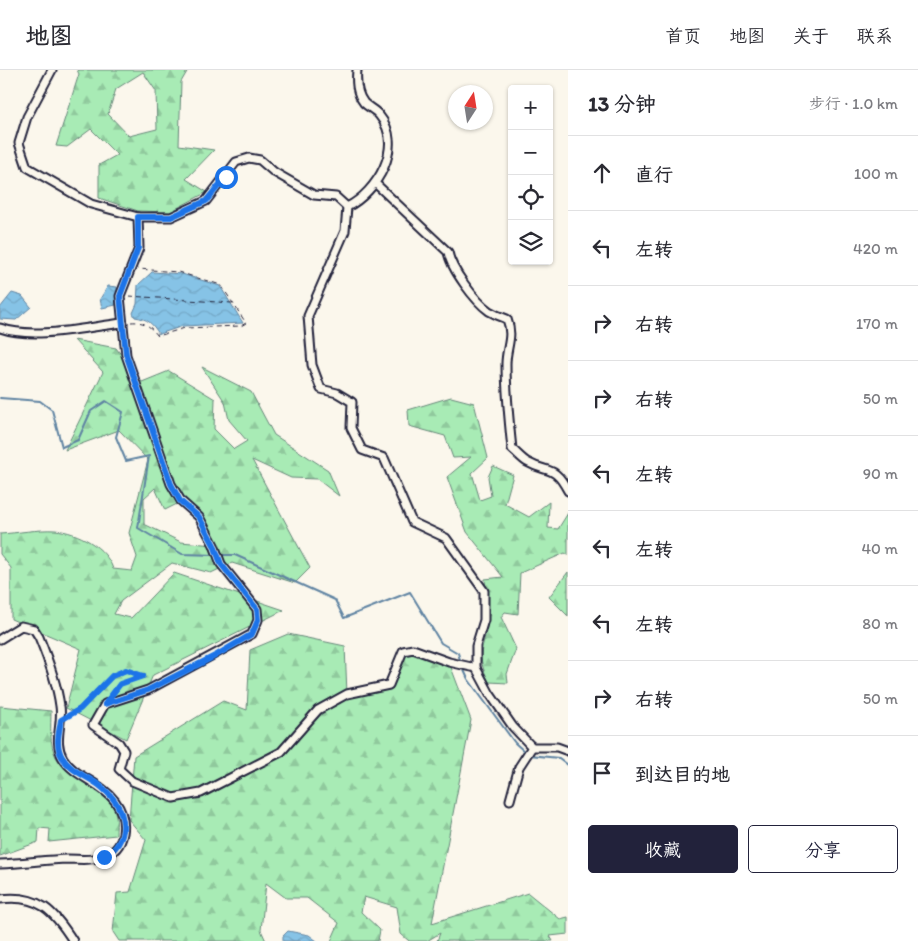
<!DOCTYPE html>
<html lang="zh">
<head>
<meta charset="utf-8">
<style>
	:root { --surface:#fff; --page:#f2f2f3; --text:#2b2b33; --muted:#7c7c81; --line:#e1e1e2; --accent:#22223b }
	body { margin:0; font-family:Itim,"LXGW WenKai TC",sans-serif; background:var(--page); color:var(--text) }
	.controls { position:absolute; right:15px; top:15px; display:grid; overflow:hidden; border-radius:5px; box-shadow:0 1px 4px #0004 }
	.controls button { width:45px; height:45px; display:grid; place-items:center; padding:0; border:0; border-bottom:1px solid var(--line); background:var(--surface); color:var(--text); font:25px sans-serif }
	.compass { position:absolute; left:448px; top:15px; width:45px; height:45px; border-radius:50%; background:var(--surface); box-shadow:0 1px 4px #0004; rotate:12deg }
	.stop { position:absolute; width:15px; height:15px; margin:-11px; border:4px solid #1a73e8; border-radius:50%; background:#fff }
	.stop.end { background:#1a73e8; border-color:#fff; box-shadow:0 1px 5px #0008 }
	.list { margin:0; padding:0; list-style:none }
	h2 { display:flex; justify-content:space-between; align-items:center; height:65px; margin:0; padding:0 20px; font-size:21px }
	h2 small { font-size:16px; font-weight:400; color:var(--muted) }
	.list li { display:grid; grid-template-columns:32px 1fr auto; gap:15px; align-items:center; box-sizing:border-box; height:75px; padding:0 20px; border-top:1px solid var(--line) }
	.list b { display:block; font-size:19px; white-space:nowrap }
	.list em { font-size:16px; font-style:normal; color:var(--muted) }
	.actions { display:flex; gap:10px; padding:15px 20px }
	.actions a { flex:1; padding:11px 0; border:1px solid var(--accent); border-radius:5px; text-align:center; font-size:18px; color:var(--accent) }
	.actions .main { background:var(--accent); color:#fff }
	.icon { flex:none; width:28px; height:28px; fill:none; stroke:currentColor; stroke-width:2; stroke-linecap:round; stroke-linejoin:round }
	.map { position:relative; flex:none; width:568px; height:871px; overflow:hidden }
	header { display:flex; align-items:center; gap:30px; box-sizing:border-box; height:70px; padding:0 25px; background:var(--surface); border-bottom:1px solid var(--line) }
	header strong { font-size:24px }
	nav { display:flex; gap:28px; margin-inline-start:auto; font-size:18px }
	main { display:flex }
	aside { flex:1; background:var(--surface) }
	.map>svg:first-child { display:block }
</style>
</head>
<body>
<header>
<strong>地图</strong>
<nav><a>首页</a><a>地图</a><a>关于</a><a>联系</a></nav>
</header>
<main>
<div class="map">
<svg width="568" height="871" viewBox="0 0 568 871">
	<defs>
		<pattern id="forest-firs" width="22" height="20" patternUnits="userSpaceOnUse" patternTransform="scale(1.25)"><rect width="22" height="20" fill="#a8ebb5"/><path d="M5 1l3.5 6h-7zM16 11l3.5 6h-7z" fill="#90c99d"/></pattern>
		<pattern id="water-waves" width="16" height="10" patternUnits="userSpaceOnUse" patternTransform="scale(1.25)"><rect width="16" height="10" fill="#86c3e6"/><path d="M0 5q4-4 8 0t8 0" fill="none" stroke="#73a7c6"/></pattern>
	</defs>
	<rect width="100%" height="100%" fill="#fbf7ec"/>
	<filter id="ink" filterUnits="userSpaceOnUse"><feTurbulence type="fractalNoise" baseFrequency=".02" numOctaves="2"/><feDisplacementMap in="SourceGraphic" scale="10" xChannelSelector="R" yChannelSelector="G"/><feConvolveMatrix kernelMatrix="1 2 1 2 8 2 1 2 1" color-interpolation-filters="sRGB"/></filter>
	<g filter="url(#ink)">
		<!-- forest -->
		<g fill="url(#forest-firs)" stroke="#658678" fill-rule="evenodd">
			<path d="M77,0H188L181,12L179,75L214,80L186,109L207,122L170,142L138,141L99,128V95L117,85L91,59L67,77L56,76L79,4ZM143,2L156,21L157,59L129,66L108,44L116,19Z"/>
			<path d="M74,270L116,278L142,312L169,301L215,329L214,359L234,379L247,371L229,350L225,332L202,297L251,322L274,365L328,400L339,426L317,409L291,408L252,390L310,498L295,513L232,493L211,503L172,493L121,531L114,544L131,548L174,503L284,540L153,605L126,669L66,638L81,579L11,549V498L0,484V464C18,463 37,459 55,460C78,462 106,477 113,499L132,501L137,487L129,463L148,390L119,360L65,380L103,302ZM155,418L165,440L181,432L199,447L214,475L181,472L144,454V428Z"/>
			<path d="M451,327L474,333L488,388L472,403L480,430L491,426L488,407L493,396L513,405L505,434L529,447L549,432L548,458L558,459L568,443V485L565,483L520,503L518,544L505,542L501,547L516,579L507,604L508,613L489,612C475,583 483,581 488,552C490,539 486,523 485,509L503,507L467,462L447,407L471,387L453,388L445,366L409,356L408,340Z"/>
			<polygon points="568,502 568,546 549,527"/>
			<polygon points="288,564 345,576 347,624 389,615 403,581 413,579 449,592 471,650 432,853 528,823 560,849 568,847 568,864 550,866 553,871 437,871 440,863 427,871 409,871 401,864 397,837 364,827 361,842 380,860 378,871 331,871 339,853 307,828 286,828 266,813 261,860 266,871 119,871 113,862 117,823 130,822 146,770 129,750 134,686 223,631 247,640 250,580"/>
			<path d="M0,636L51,641C51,656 49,674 56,687C70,712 111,716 116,746C117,752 116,759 116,765L49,772L50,759L39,758L38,772L0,786Z"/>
		</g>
		<!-- water -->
		<g fill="url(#water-waves)" stroke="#5e83a2">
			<path d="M152,202L182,204L220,216L243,253L183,256L159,264C152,253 148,249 135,247L133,243L137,234L138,215Z"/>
			<polygon points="108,216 117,217 116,235 102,238 100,229"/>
			<polygon points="12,223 22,226 31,237 16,250 0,249 0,238"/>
			<polygon points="288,861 309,865 317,871 283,871 283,866"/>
		</g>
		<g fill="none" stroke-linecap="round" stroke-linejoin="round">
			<!-- stream -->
			<g stroke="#5e83a2" stroke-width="2">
				<polyline points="0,328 40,331 52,340 62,377 78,370 91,341 106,331 123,342 116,367 126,391 149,386 138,458 182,484 216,485"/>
				<polyline points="221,485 235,485 335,530 344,548 410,522 441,573 458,583 461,593"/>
				<polyline points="463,598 468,609 515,673 525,682"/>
				<polyline points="529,685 559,688 568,695"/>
			</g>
			<defs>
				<g id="minor">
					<polyline points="52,0 27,47 19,73 27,97 91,134 138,147 139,178 120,226 126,285 171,414 181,431 199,447 214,475 221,494 257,539 258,550 252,564 148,620 105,634 93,655 119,673 124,681 119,699 132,711 173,728 201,723 281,682 318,640 347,624 389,615 403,581 413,579 449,592 476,598"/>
					<path d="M357,0C356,11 356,23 364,33C368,37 375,40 379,45C405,76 377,122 347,137L345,161L308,246L312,295L321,319L337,323L352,332L351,358L362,380L384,388L412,452L446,468L484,521V550L476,576V598L490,624L513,657L532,677H557L568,681"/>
					<path d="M376,114L448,182C451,199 475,231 489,241C494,244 501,247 507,249C514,267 506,277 506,294C506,323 509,351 512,379C517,383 522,389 527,392C548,404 554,394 568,421"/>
					<polyline points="138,147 171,147 206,131 236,92 249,88 260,90 274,102 314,125 336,127 347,137"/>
					<path d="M0,258C35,270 86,257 123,253"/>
					<path d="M0,569L21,556L34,559L39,567C48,589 57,613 60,636C63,654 53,671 63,688C74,707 101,712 115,731C128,749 128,779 102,787C92,791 79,789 68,789C45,790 23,793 0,794"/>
					<polyline points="510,730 519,697 532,677"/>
					<path d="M0,829C39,824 54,841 73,871"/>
				</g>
			</defs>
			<!-- minor casing -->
			<use href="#minor" stroke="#22223b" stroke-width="11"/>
			<!-- path -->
			<g stroke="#22223b" stroke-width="1" stroke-dasharray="5 4" stroke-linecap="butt">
				<polyline points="129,226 232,233"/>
				<path d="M131,252C144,251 150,256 158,266L185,258L241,256L246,253L221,215L178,202L138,199"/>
				<path d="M68,646C92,631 100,610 126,600L143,606L120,614L113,624"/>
			</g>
			<!-- minor -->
			<use href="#minor" stroke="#fbf7ec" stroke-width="7"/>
		</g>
	</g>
	<g fill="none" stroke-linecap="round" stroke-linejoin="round" filter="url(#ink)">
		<!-- route -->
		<path stroke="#1a73e8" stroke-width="6" d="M104,787C135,767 125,735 99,715C87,706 70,701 62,687C55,675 59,663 61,650L80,639L112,606L126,600L143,606L120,614L105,634L148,620L215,586L252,564L258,550L257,539L221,494L214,475L199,447L180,431L171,414L126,284L120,226L138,178V147H171L206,131L226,107"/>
	</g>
</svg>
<div class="controls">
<button>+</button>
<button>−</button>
<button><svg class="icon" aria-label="locate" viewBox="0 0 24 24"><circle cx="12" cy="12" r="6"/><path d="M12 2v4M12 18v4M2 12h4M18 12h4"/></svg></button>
<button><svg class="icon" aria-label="layers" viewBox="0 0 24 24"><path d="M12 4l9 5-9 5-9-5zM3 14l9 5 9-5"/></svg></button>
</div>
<svg class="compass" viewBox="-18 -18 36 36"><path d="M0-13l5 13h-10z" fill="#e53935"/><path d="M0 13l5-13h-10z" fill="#7c7c81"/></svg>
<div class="stop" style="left:226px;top:107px"></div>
<div class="stop end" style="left:104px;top:787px"></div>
</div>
<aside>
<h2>13 分钟<small>步行 · 1.0 km</small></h2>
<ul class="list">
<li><svg class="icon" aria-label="ahead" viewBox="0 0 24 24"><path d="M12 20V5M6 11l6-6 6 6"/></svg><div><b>直行</b></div><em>100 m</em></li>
<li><svg class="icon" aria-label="left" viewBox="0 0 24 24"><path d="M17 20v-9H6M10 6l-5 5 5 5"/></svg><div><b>左转</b></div><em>420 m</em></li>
<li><svg class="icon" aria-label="right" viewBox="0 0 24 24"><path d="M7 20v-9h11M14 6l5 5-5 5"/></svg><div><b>右转</b></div><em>170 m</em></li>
<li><svg class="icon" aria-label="right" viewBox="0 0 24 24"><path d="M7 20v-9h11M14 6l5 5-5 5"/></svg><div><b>右转</b></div><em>50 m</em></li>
<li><svg class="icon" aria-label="left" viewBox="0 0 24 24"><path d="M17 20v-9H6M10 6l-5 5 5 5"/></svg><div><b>左转</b></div><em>90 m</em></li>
<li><svg class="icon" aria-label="left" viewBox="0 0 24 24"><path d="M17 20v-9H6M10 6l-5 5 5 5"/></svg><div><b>左转</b></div><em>40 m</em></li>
<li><svg class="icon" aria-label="left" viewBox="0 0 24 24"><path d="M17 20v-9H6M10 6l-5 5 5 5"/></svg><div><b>左转</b></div><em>80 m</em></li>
<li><svg class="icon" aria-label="right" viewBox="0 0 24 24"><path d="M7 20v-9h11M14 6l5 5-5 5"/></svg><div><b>右转</b></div><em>50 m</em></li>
<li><svg class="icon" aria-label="arrive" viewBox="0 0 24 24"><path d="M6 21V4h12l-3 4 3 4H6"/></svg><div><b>到达目的地</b></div></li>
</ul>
<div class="actions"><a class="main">收藏</a><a>分享</a></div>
</aside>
</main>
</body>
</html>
